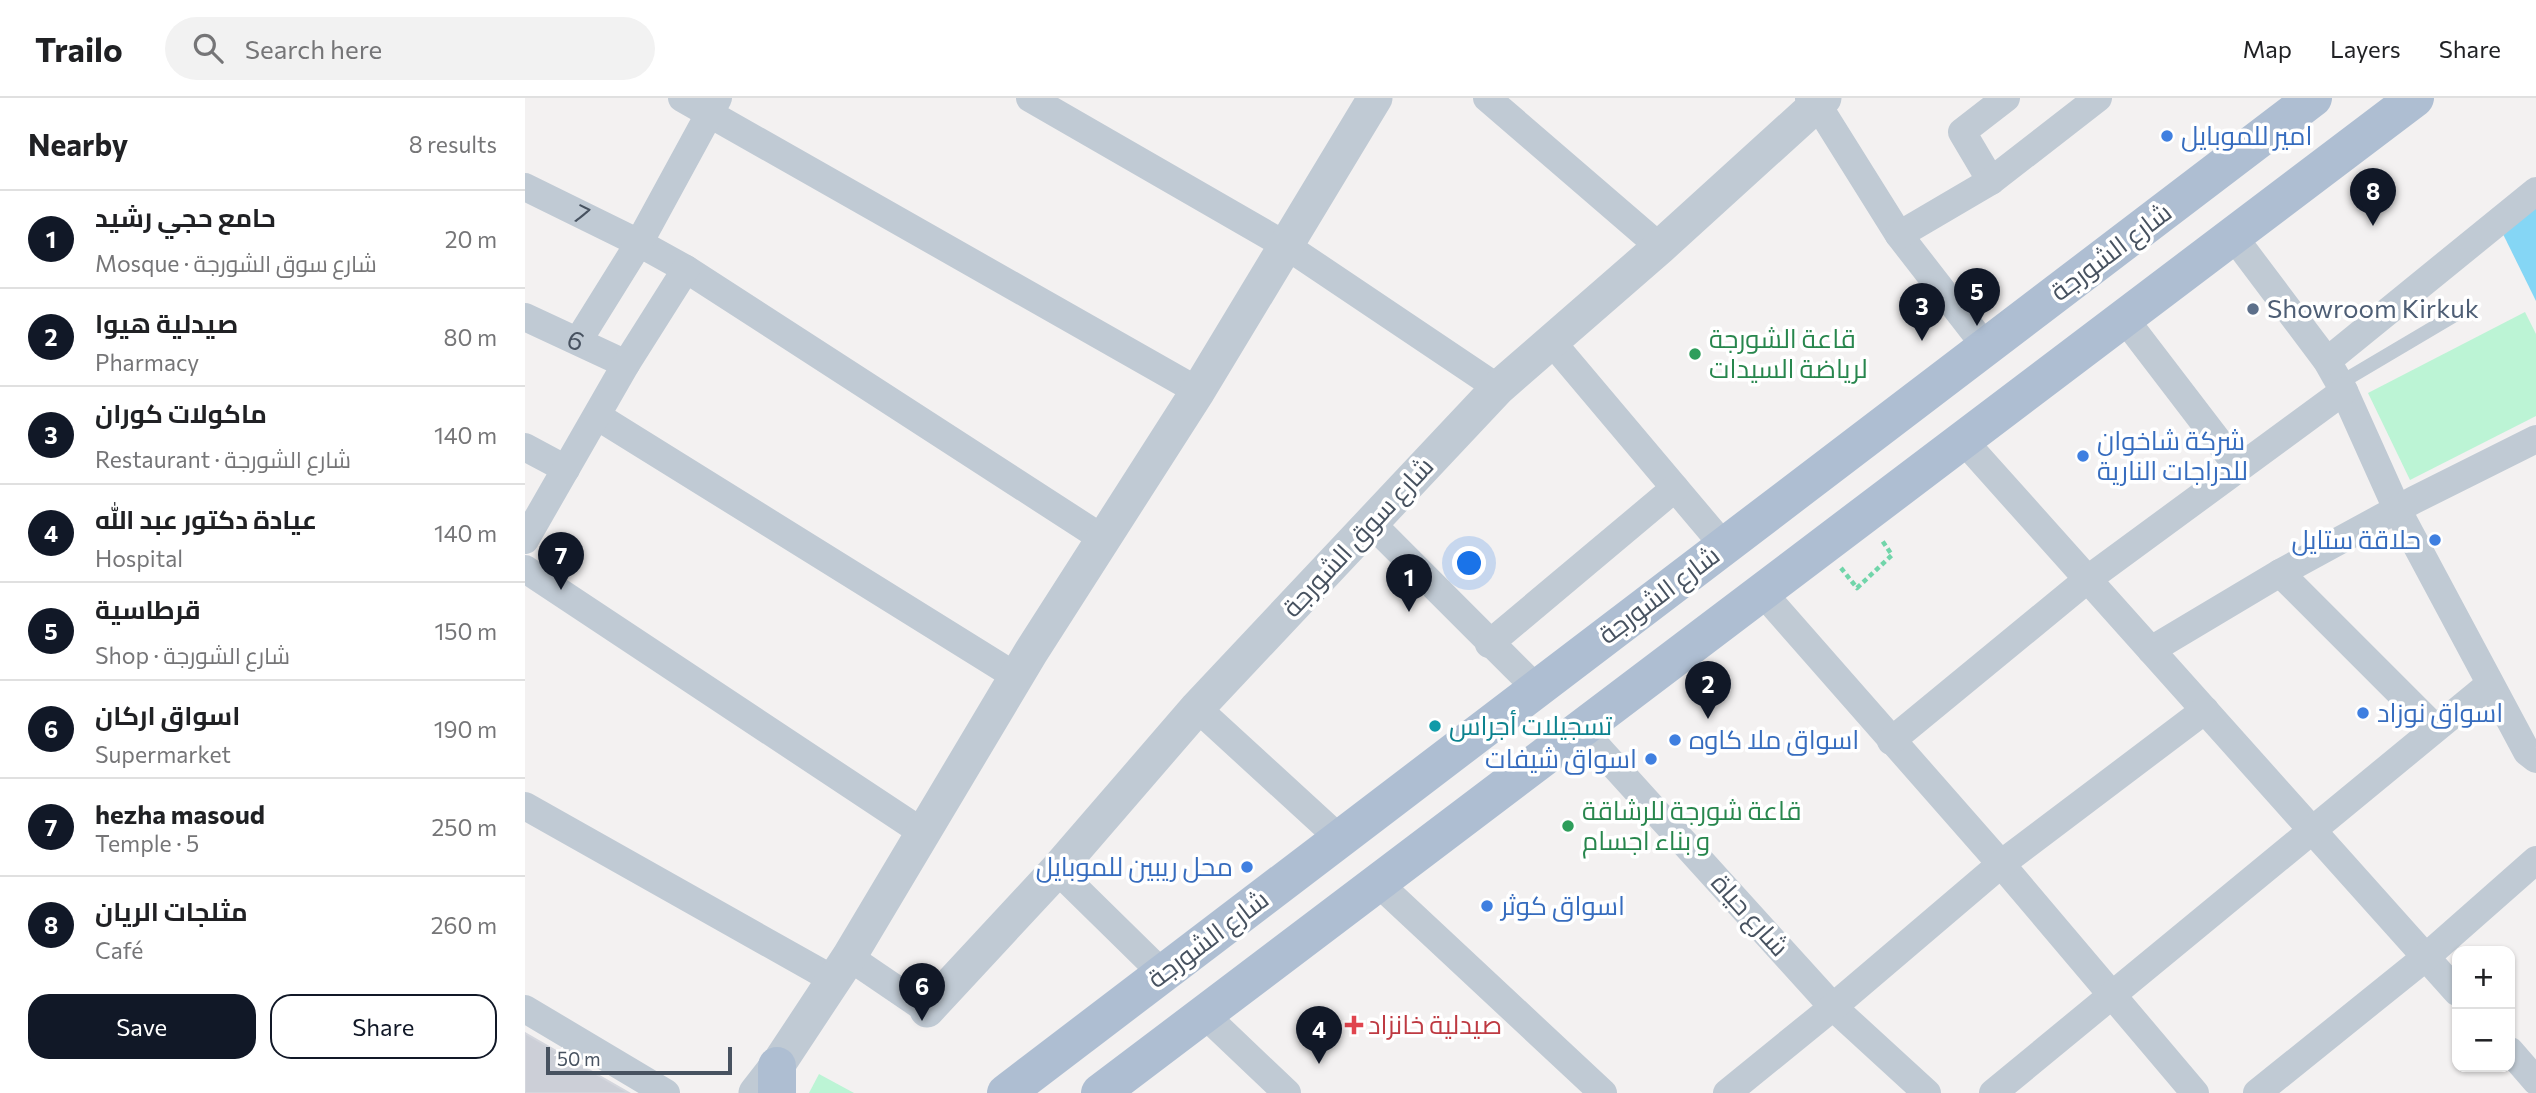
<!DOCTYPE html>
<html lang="en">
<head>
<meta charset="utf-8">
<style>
	:root { --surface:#fff; --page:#f2f2f2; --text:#202124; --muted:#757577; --line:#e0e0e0; --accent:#111827 }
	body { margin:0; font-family:Commissioner,Cairo,sans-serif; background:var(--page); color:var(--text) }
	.controls { position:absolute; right:21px; bottom:21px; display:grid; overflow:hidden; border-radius:14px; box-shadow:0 2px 5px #0004 }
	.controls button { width:63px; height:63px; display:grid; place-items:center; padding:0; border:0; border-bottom:2px solid var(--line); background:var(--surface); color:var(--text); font:35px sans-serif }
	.scale { position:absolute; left:21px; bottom:18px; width:186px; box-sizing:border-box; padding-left:7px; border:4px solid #475260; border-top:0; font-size:19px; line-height:24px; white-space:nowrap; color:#475260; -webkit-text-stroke:5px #fff; paint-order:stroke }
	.you { position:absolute; left:945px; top:466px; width:24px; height:24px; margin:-18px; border:5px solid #fff; border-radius:50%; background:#1a73e8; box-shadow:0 0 0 10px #1a73e833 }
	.badge { display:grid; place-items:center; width:46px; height:46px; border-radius:50%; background:var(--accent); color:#fff; font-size:23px; font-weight:700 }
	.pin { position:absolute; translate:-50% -58px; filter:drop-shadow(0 2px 4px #0008) }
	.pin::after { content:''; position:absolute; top:37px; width:24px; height:21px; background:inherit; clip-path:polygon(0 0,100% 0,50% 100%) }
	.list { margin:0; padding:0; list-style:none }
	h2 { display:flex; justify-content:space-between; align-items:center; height:91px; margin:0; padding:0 28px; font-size:30px }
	h2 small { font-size:23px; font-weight:400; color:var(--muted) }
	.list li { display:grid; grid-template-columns:46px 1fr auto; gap:21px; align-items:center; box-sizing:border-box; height:98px; padding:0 28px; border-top:2px solid var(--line) }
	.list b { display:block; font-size:26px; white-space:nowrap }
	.list p { margin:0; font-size:23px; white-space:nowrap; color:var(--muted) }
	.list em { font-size:23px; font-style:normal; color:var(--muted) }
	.actions { display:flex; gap:14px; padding:21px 28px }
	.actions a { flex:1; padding:16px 0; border:2px solid var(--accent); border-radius:21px; text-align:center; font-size:24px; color:var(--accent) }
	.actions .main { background:var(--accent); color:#fff }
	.icon { flex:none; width:38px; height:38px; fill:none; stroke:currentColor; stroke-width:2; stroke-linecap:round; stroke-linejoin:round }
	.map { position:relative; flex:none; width:2011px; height:995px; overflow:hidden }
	header { display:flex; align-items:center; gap:42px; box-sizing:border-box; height:98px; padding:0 35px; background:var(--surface); border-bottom:2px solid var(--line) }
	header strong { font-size:33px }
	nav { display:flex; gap:38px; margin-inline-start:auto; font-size:24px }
	.search { width:490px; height:63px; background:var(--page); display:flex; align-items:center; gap:18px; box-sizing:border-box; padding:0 24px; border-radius:38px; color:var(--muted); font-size:26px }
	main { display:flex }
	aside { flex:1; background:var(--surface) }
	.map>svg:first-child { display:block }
</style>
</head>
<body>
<header>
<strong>Trailo</strong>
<div class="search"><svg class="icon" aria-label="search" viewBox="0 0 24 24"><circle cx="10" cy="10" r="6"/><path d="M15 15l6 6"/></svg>Search here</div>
<nav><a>Map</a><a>Layers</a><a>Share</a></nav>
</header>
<main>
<aside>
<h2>Nearby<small>8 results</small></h2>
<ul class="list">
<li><span class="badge">1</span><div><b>حامع حجي رشيد</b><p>Mosque · شارع سوق الشورجة</p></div><em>20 m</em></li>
<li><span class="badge">2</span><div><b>صيدلية هيوا</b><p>Pharmacy</p></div><em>80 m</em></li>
<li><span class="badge">3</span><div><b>ماكولات كوران</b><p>Restaurant · شارع الشورجة</p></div><em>140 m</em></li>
<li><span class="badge">4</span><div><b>عيادة دكتور عبد الله</b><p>Hospital</p></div><em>140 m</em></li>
<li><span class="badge">5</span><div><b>قرطاسية</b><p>Shop · شارع الشورجة</p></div><em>150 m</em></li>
<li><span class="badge">6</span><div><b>اسواق اركان</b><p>Supermarket</p></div><em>190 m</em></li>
<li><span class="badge">7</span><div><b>hezha masoud</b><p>Temple · 5</p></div><em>250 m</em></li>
<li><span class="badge">8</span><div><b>مثلجات الريان</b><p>Café</p></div><em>260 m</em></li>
</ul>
<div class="actions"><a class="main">Save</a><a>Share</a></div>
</aside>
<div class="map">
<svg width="2011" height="995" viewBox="0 0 2011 995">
	<rect width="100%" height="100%" fill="#f3f1f1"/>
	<!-- green -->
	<g fill="#bcf4d5">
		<polygon points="2000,214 2011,236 2011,318 1885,382 1843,295"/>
		<polygon points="294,976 329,995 284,995"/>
	</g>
	<!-- water -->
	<polygon fill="#85d6f5" points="2011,103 2011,203 1976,132"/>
	<!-- building -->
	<polygon fill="#cccfd7" stroke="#d4d6dd" stroke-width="2" points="0,935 104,995 0,995"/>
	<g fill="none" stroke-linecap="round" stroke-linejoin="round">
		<!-- path -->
		<polyline stroke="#71d5aa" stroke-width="4.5" stroke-dasharray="5 3.5" stroke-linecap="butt" points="1316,470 1332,490 1367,457 1356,441"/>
		<!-- service -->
		<polyline stroke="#c0cad4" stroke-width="14" points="1815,285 1940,211"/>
		<!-- minor -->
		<g stroke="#c0cad4" stroke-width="28">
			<polyline points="157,0 673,293"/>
			<polyline points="505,0 760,147 973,290"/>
			<polyline points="962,0 1135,149"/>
			<polyline points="1284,0 1292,6 1374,137 1461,249"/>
			<polyline points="1466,83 1437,34 1481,0"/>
			<path id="s1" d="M0,89L114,145L161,171L580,442"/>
			<polyline points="1374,137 1466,83 1573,0"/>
			<polyline points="1708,138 1802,263 1819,293 1872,411 2002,654 2011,661"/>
			<path id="s2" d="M0,219L101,266"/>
			<polyline points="1599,220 1713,369"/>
			<polyline points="53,243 114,145 193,0"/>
			<polyline points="1026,243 1199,448"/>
			<polyline points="1802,263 2011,93"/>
			<polyline points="72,318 492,579"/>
			<polyline points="1438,342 1932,894"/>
			<polyline points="0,349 41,371"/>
			<polyline points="846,425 1012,591"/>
			<polyline points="0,442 101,266 161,171"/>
			<polyline points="0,471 400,736"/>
			<polyline points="1755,475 1910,630"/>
			<polyline points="1237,494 1476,766 1670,995"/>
			<polyline points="964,546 1150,390"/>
			<polyline points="1626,552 1755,475 1889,402 2011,341"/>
			<polyline points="672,610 815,741"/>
			<polyline points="1056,631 1308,909 1402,995"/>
			<polyline points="1366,643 1563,481 1819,293"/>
			<polyline points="0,708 309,882"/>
			<polyline points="532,772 638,876"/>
			<polyline points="853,785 1078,995"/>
			<polyline points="324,859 402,912"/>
			<polyline points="0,911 141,995"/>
			<polyline points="679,916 762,995"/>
			<polyline points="1985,953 2011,983"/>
			<polyline points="1202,995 1308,909 1476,766 1680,612"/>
			<polyline points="1468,995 1965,586"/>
			<polyline points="1732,995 1901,859 2011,762"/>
		</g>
		<!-- tertiary -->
		<g stroke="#c0cad4" stroke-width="35">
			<polyline points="402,912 532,772 672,610 973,290 1135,149 1299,0"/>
			<polyline points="231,995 252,968 324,859 506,554 673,293 850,0"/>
		</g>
		<!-- primary -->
		<g stroke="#aebed2" stroke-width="38">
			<polyline points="252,968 252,995"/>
			<polyline points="481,995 1788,0"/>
			<polyline points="575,995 1890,0"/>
		</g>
	</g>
	<!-- markers -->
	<g fill="#3f7fe0" stroke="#fff" stroke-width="2.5">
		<circle cx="1642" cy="38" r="7"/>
		<circle cx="1558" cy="358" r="7"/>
		<circle cx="1910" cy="442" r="7"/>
		<circle cx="1838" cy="615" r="7"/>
		<circle cx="1150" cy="642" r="7"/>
		<circle cx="1126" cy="661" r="7"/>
		<circle cx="722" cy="769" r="7"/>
		<circle cx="962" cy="808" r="7"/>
	</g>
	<circle fill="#5c6f8a" stroke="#fff" stroke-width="2.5" cx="1728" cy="211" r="7"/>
	<g fill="#2e9e5b" stroke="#fff" stroke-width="2.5">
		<circle cx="1170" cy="256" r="7"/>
		<circle cx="1043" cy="728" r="7"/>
	</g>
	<circle fill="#0f9aa8" stroke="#fff" stroke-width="2.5" cx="910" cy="628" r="7"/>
	<path fill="#e0444e" stroke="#fff" stroke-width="2.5" d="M825.5 916.5h7v7h7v7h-7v7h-7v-7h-7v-7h7z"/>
	<g text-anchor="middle" stroke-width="7" stroke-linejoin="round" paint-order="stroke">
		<!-- shop labels -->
		<g font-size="26" fill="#366cbe" stroke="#fff" text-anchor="start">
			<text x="1656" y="47">امير للموبايل</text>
			<text x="1572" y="352">شركة شاخوان<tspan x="1572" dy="30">للدراجات النارية</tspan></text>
			<text x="1896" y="451" text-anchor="end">حلاقة ستايل</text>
			<text x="1852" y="624">اسواق نوزاد</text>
			<text x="1164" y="651">اسواق ملا كاوه</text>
			<text x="1112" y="670" text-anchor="end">اسواق شيفات</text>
			<text x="708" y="778" text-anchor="end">محل ريبين للموبايل</text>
			<text x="976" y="817">اسواق كوثر</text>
		</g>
		<!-- street labels -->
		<g font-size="26" fill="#475260" stroke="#fff">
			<text dy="9" stroke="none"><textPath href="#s1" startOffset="63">7</textPath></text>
			<text transform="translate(1586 154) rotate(-37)" y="9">شارع الشورجة</text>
			<text dy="9" stroke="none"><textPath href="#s2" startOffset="56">6</textPath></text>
			<text transform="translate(833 439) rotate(-47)" y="9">شارع سوق الشورجة</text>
			<text transform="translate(1134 497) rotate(-37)" y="9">شارع الشورجة</text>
			<text transform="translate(1225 817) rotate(48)" y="9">شارع حياة</text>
			<text transform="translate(683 841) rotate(-37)" y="9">شارع الشورجة</text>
		</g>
		<!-- service labels -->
		<g font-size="26" fill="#4e5e75" stroke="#fff" text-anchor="start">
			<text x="1742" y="220">Showroom Kirkuk</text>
		</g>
		<!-- leisure labels -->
		<g font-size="26" fill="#27864d" stroke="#fff" text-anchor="start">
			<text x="1184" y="250">قاعة الشورجة<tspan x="1184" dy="30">لرياضة السيدات</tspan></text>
			<text x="1057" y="722">قاعة شورجة للرشاقة<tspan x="1057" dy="30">و بناء اجسام</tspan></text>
		</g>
		<!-- culture labels -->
		<g font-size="26" fill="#0d838f" stroke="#fff" text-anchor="start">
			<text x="924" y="637">تسجيلات أجراس</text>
		</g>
		<!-- health labels -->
		<g font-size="26" fill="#be3a42" stroke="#fff" text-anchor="start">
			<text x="843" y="936">صيدلية خانزاد</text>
		</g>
	</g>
</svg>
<div class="controls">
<button>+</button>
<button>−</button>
</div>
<div class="scale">50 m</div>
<div class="you"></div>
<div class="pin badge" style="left:884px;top:514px">1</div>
<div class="pin badge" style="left:1183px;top:621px">2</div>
<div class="pin badge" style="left:1397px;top:243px">3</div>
<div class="pin badge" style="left:794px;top:966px">4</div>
<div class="pin badge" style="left:1452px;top:228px">5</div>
<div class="pin badge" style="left:397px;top:923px">6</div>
<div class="pin badge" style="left:36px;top:492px">7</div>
<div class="pin badge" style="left:1848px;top:128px">8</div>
</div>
</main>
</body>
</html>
